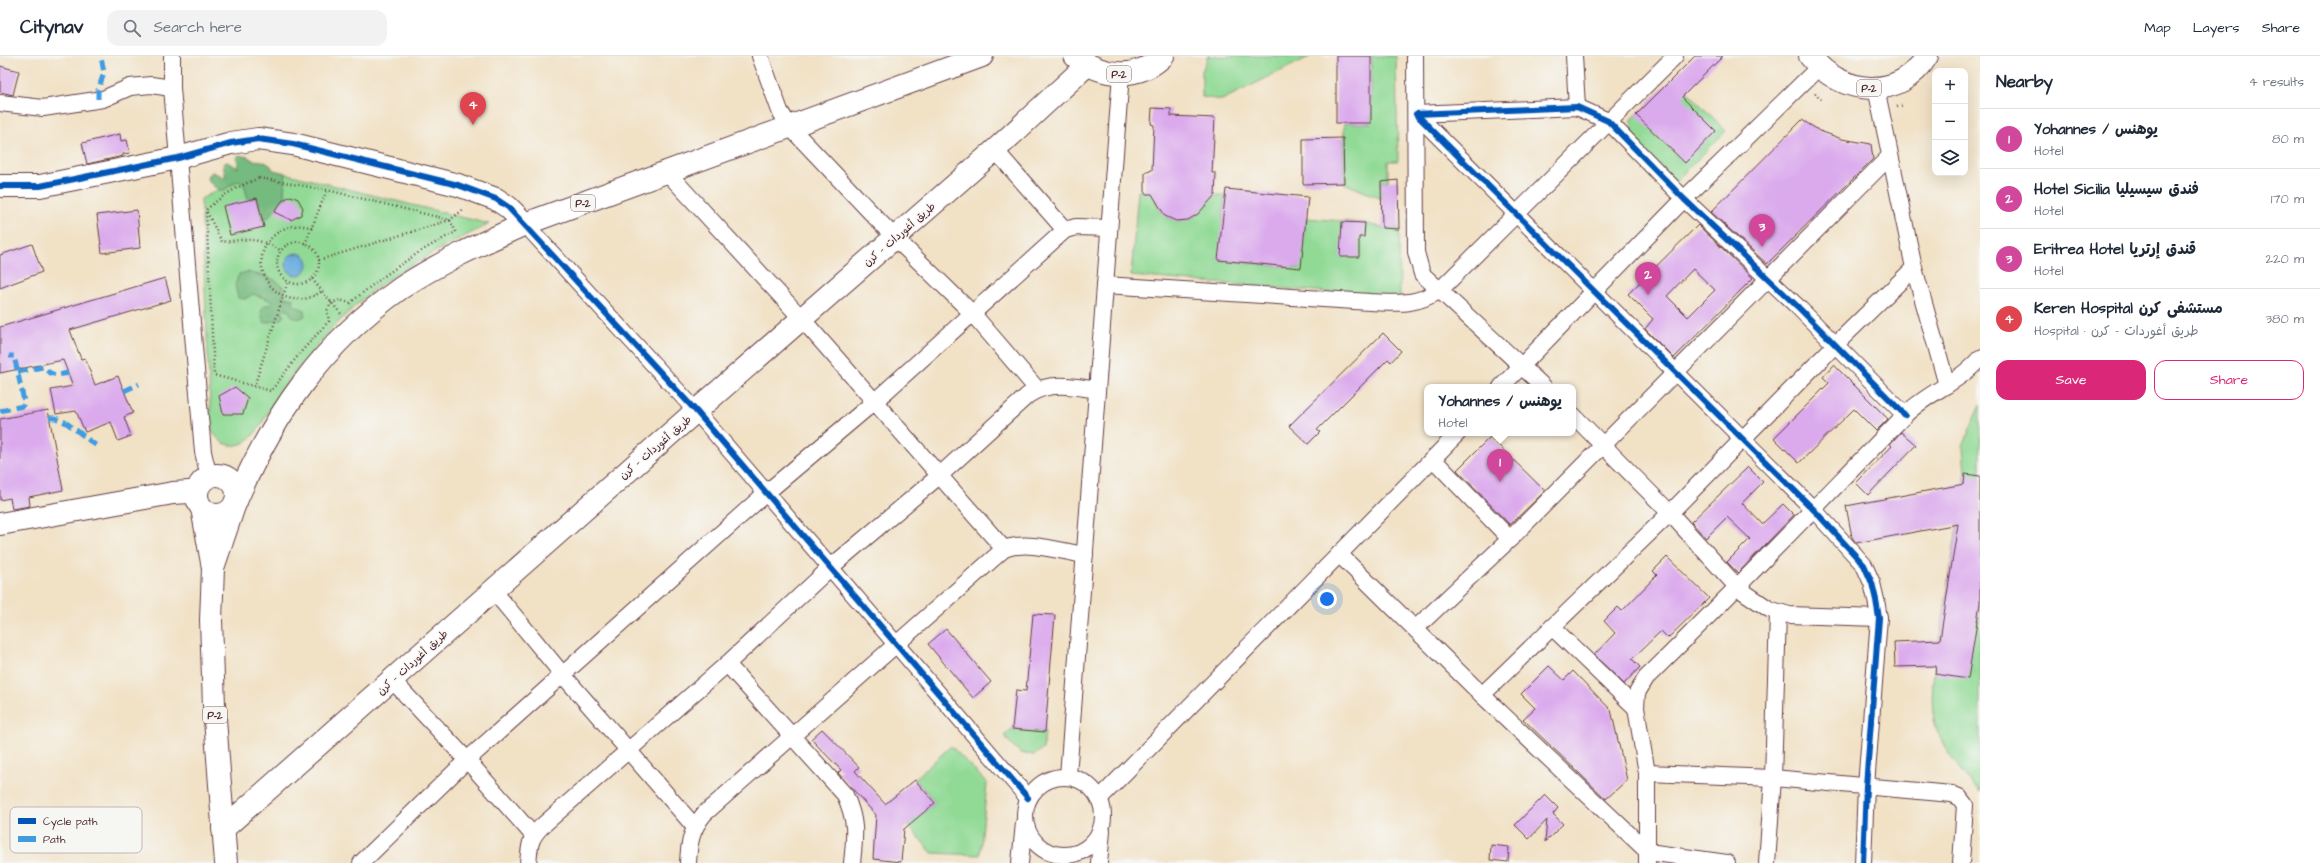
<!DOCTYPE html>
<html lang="en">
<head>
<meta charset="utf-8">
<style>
	:root { --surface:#fff; --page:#f2f2f3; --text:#1f2937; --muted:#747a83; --line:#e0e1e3; --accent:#db2777 }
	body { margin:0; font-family:"Architects Daughter","Playpen Sans Arabic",sans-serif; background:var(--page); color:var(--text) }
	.controls { position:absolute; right:12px; top:12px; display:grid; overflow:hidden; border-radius:8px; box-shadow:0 4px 16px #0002 }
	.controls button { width:36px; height:36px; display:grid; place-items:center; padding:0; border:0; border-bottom:1px solid var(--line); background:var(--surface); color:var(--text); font:20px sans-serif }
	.you { position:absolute; left:1327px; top:543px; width:14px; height:14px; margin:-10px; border:3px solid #fff; border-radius:50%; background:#1a73e8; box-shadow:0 0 0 6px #1a73e833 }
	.badge { display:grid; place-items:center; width:26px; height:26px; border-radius:50%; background:var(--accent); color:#fff; font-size:13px; font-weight:700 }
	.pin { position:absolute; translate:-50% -33px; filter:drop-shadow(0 1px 2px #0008) }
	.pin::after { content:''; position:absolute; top:21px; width:14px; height:12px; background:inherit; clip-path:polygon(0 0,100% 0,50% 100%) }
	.popup { position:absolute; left:1424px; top:328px; width:152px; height:52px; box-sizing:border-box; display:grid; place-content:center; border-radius:8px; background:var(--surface); filter:drop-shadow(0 1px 3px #0005); font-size:13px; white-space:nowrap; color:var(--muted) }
	.popup b { font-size:15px; color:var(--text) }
	.popup::after { content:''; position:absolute; left:50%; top:100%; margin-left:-8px; border:8px solid transparent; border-top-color:var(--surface) }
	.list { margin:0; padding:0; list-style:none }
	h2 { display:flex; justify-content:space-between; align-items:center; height:52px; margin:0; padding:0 16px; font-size:17px }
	h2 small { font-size:13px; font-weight:400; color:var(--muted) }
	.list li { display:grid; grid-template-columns:26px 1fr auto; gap:12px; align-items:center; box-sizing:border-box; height:60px; padding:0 16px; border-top:1px solid var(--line) }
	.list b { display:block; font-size:15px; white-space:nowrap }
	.list p { margin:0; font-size:13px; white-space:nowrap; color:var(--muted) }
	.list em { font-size:13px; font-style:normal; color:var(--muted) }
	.actions { display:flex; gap:8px; padding:12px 16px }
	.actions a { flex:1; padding:9px 0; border:1px solid var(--accent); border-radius:12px; text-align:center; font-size:14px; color:var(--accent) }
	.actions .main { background:var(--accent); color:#fff }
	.icon { flex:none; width:22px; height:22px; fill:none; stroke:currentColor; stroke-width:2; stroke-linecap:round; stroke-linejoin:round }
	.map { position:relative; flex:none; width:1980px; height:807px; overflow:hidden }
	header { display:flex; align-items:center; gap:24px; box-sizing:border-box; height:56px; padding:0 20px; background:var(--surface); border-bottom:1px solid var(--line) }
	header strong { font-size:19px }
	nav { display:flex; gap:22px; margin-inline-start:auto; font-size:14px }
	.search { width:280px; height:36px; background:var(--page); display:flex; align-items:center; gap:10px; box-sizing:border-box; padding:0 14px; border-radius:12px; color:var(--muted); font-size:15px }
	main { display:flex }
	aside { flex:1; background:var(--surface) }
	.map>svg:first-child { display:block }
</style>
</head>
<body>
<header>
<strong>Citynav</strong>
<div class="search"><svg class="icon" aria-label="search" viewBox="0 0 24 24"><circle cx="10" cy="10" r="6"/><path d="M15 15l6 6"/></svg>Search here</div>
<nav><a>Map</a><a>Layers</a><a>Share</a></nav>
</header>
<main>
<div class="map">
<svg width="1980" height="807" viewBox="0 0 1980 807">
	<rect width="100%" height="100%" fill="#f6f6f2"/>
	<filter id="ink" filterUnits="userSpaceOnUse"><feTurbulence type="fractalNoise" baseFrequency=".025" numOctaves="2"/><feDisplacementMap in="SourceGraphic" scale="8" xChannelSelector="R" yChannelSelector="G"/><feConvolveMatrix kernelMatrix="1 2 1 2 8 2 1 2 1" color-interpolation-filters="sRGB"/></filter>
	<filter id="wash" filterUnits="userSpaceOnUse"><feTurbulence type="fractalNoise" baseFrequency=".012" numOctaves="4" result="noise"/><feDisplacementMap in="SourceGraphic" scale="16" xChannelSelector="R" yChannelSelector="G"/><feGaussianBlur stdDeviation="0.9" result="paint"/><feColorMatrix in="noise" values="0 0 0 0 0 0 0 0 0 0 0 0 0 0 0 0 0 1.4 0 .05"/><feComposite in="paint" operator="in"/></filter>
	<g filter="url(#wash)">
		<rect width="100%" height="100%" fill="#f1e1c5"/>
		<!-- green -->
		<g fill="#91da95" stroke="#6e7c60">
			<polygon points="1208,0 1311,0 1222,44 1202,41 1202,15"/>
			<polygon points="1371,0 1396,0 1398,105 1388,105 1388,125 1381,126 1382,143 1344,127 1344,67 1371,67"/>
			<polygon points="1674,22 1726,75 1676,125 1632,83 1632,63"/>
			<path d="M259,111L489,168C453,186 417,204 383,227C356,246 331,273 309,299C298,312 286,327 276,342C268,355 259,378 245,386C229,395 214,384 211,369L201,143Z"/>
			<path d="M1138,135L1155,137C1155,172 1201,175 1207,139H1225L1219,204L1300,212L1306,162L1365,167L1382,172L1399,173L1400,242L1131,220Z"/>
			<path d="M1980,348V736C1963,718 1946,698 1937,674C1925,642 1939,590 1944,557C1951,510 1958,464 1965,418L1963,390Z"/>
			<polygon points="1012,673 1045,676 1043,693 1034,699 1020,697 1004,680"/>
			<polygon points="951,690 987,727 980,799 932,797 908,769 935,747 915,723"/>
		</g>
		<!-- forest -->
		<g fill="#74ba7e" stroke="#5f6c54">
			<path d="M239,99L248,101L254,105C260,103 266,106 271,110L273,114L286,117L284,137L287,141L269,161L262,162L257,142L248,144L244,128L238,125L224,134H218L208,125L207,120L212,116L226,122L223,108L227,106L238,112L237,102Z"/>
			<path d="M247,216C261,220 277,220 285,234L283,241L294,243L293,248L304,254L305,260L299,263L292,261L290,256L286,253L282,255L284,260L281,263L265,267C261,259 259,256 265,249H271L270,244L253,238L245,243L238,242L235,229L239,218Z"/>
		</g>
		<!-- water -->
		<circle fill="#6baddf" stroke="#5a6685" cx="297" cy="208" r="11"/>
		<g id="blocks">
			<!-- building -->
			<g fill="#dbaaed" fill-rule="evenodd">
				<rect x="1336" y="0" width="35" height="67"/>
				<polygon points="1695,0 1723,0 1682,41 1716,75 1685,107 1636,59"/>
				<polygon points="0,10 19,15 13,39 0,36"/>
				<polygon points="1152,52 1171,53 1171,60 1215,62 1212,117 1216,117 1215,139 1198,158 1188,164 1176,165 1165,160 1152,138 1145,138 1145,117 1152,114 1154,69 1151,68"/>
				<polygon points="1802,64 1820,75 1842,83 1871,88 1873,103 1767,208 1711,156"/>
				<polygon points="120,78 121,85 127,84 130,97 123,98 123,100 87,108 82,87"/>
				<polygon points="1343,82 1344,127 1303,128 1303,83"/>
				<polygon points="1398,124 1399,173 1382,172 1381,126"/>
				<polygon points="1226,133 1308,141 1301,212 1218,204"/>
				<polygon points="291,140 298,143 303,152 301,159 291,164 274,156 283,144"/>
				<polygon points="257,142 264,171 230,179 223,150"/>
				<polygon points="137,154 140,192 102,197 97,159"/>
				<polygon points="1342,166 1365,167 1364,181 1359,181 1359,201 1340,201"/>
				<path d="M1698,169L1753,222L1674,302L1645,273L1653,263L1628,238ZM1693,213L1715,234L1688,261L1667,240Z"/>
				<polygon points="32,188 42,216 0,232 0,199"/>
				<polygon points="165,222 171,244 70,274 81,303 85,302 95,329 118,320 133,357 124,361 131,380 118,385 111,366 85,376 76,355 56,358 51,334 73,330 63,304 0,317 0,271"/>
				<polygon points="1383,277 1401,295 1391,306 1388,303 1317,374 1320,376 1308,388 1289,370"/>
				<polygon points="1834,309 1888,363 1876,375 1854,353 1799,407 1774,382 1829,327 1823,321"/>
				<polygon points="235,331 248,342 243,358 223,358 219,340"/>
				<polygon points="48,354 63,434 29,441 30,450 12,453 10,442 0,444 0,363"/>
				<polygon points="1901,376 1916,389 1868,439 1856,427 1892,390 1890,388"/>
				<polygon points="1490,381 1545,435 1510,469 1457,414"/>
				<polygon points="1748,411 1763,426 1742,447 1762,468 1783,448 1794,459 1738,517 1727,506 1750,483 1727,461 1706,482 1691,466"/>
				<polygon points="1965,418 1980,420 1980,547 1968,623 1935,618 1936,610 1895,611 1894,586 1940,584 1958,468 1856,487 1852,481 1846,450 1964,428"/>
				<polygon points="1667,501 1709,542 1668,582 1661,575 1632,603 1640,611 1624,628 1594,599 1615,577 1604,565 1618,551 1622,555 1657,519 1653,515"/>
				<polygon points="1033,558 1055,559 1045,676 1012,673 1016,634 1026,635"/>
				<polygon points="946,573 991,626 973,642 928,588"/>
				<polygon points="1549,610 1564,624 1573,615 1611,654 1627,724 1606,743 1523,663 1535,652 1521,638"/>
				<polygon points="822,673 859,711 855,715 885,748 915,724 935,747 904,773 901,806 873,803 876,759 838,717 841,714 811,683"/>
				<polygon points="1545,739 1558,752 1553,758 1563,768 1545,786 1547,764 1529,783 1515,769"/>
				<polygon points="1491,789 1509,791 1508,806 1490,804"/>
			</g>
		</g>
	</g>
	<g filter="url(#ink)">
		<use href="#blocks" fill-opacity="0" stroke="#633c42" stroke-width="1"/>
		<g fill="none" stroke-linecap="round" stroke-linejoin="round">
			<defs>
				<g id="street">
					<polyline points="172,0 172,32 203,396 209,421"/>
					<polyline points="760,0 780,55 789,70 895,182 972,257 1037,333"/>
					<polyline points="1415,0 1416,196 1422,218 1544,331"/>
					<polyline points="1574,0 1577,51"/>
					<polyline points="1876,32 1914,212 1947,329"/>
					<polyline points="0,47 43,52 103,43 130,31 151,29 172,32"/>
					<polyline points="995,94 1065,174"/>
					<polyline points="666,115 802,263 1004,493"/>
					<polyline points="525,168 696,355 1028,742"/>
					<path d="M1105,229L1370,246C1399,247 1413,250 1439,235L1675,0"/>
					<polyline points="1501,331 1684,143 1819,11"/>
					<polyline points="1573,359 1670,457 1738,532 1769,553 1789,559 1879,562"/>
					<polyline points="1434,404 1510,483"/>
					<polyline points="1339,498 1482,639 1648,796 1727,807"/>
					<polyline points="493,534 563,619 694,770"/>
					<polyline points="1552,571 1636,652"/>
					<polyline points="1416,572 1510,483 1890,100"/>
					<path d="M727,608L845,739C857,766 855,778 852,807"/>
					<polyline points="392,624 467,704 533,779"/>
					<polyline points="1482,639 1670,457 1836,288 1914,212"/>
					<polyline points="1647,717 1773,722 1952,738 1959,741 1965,749 1961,807"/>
					<polyline points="1068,720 1121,18"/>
					<circle cx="1064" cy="760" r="39"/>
					<polyline points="1100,742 1458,377"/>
					<polyline points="361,807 467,704 766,437 874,346 1065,174 1076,171 1109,172"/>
					<path d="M528,807C530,789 529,783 542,770L727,608L831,511L939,420L1028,339C1049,325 1073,330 1097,334"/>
					<path d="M688,807C689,787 691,774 704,758L1004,493C1028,484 1059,495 1085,499"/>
					<polyline points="1020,807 1024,767"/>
					<polyline points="1099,807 1102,775"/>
					<path d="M1647,807V717L1636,652L1637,637L1646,622C1734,536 1818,448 1904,360C1926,337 1959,327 1980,302"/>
					<polyline points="1767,807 1773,722 1778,557"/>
					<polyline points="1863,807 1866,730 1879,562 1876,544 1872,527 1864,509 1814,454 1416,58 1577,51 1608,65 1684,143 1798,251 1905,359"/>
				</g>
				<g id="secondary">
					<polyline points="0,130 40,130 178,102 231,87 258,83 293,88 458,129 496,143 508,151 525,168"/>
					<polyline points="0,468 173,437 189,436 197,440"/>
					<polyline points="223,773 696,355 995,94 1087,9"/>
				</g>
				<g id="highway">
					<path d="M1075,0C1102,21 1137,25 1163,0"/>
					<path d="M1810,0C1840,39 1900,46 1927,0"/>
					<circle cx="217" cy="439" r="20"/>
					<path d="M236,445C274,358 323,287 401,232C440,206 483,187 525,168L982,0"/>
					<polyline points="202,452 213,512 211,564 214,650 226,807"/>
					<polyline points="214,509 234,450"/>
				</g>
			</defs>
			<!-- street casing -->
			<use href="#street" stroke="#633c42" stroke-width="18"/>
			<!-- secondary casing -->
			<use href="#secondary" stroke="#633c42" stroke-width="24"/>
			<!-- highway casing -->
			<use href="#highway" stroke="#633c42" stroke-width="24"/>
			<!-- path -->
			<g stroke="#633c42" stroke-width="2.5" stroke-dasharray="1 3" stroke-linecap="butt">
				<polyline points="1815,37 1821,43"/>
				<polyline points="1897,51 1904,49"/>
				<path d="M259,122L327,134L450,164L456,176C417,195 383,220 350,247L340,244L331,247L327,255L329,265L300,297L271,335L214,319L206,154C222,139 239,130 259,122Z"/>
				<path d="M207,156L222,186C248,183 258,181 282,195"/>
				<path d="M312,172C301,168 289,169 280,175C236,203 279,266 322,235"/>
				<circle cx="298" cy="207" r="21"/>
				<polyline points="305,188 327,134"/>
				<polyline points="319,204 450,164 464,153"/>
				<polyline points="312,223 341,258"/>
				<polyline points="254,331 288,225"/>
			</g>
			<!-- street -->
			<use href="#street" stroke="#fff" stroke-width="16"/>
			<!-- secondary -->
			<use href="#secondary" stroke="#fff" stroke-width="22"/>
			<!-- highway -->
			<use href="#highway" stroke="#fff" stroke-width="22"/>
			<!-- quiet -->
			<g stroke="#409be1" stroke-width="5" stroke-dasharray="10 5" stroke-linecap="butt">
				<polyline points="98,43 98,34 104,17 101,0"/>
				<path d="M18,316L43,311C52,320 56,320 68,317"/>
				<polyline points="124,335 139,328"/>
				<polyline points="0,355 23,350 24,345 14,300 9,300"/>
				<path d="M49,362C64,359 84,383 99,391"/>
			</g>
			<defs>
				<g id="cycleway">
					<polyline points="0,130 40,130 178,102 231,87 258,83 293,88 458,129 496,143 508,151 696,355 1028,742"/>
					<polyline points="1863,807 1866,730 1879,562 1876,544 1872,527 1864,509 1814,454 1416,58 1577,51 1608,65 1684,143 1798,251 1905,359"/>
				</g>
			</defs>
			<!-- cycleway casing -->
			<use href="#cycleway" stroke="#f6f6f2" stroke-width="8"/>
			<!-- cycleway -->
			<use href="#cycleway" stroke="#0057b8" stroke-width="6"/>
		</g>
	</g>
	<g text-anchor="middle" stroke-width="3" stroke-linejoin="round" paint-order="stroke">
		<!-- shield labels -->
		<g fill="#f6f6f2" stroke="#7e6067" stroke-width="1">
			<rect x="1107" y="10" width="24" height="16" rx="3"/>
			<rect x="1857" y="24" width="24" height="16" rx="3"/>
			<rect x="571" y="139" width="24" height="16" rx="3"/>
			<rect x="203" y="651" width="24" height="16" rx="3"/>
		</g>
		<g font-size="10" font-weight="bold" fill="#4a1f2b">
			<text x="1119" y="22">P-2</text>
			<text x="1869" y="36">P-2</text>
			<text x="583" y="151">P-2</text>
			<text x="215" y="663">P-2</text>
		</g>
		<!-- street labels -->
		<g font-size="11" fill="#4a1f2b" stroke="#f6f6f2">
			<text transform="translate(899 178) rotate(-41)" y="4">طريق أغوردات - كرن</text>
			<text transform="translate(655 391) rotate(-41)" y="4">طريق أغوردات - كرن</text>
			<text transform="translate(412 606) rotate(-42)" y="4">طريق أغوردات - كرن</text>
		</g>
	</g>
	<!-- legend -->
	<rect x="10" y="751" width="132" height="46" rx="6" fill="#f6f6f2" stroke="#c2b6b6" stroke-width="1"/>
	<rect x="18" y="762" width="18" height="6" fill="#0057b8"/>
	<rect x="18" y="780" width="18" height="6" fill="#409be1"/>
	<g font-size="11" fill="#4a1f2b">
		<text x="43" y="769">Cycle path</text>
		<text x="43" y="787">Path</text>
	</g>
</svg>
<div class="controls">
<button>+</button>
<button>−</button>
<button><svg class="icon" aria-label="layers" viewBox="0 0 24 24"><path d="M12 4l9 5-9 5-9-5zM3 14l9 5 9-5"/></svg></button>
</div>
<div class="you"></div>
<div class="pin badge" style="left:1500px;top:426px;background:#d1479c">1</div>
<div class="popup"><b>Yohannes / يوهنس</b>Hotel</div>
<div class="pin badge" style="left:1648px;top:239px;background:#d1479c">2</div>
<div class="pin badge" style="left:1762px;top:191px;background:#d1479c">3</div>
<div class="pin badge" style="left:473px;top:69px;background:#e0444e">4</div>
</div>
<aside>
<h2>Nearby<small>4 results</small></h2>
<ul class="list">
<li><span class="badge" style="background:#d1479c">1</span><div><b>Yohannes / يوهنس</b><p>Hotel</p></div><em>80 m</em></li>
<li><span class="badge" style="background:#d1479c">2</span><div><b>Hotel Sicilia فندق سيسيليا</b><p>Hotel</p></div><em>170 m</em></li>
<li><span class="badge" style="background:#d1479c">3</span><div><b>Eritrea Hotel قندق إرتريا</b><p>Hotel</p></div><em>220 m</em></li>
<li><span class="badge" style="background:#e0444e">4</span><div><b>Keren Hospital مستشفى كرن</b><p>Hospital · طريق أغوردات - كرن</p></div><em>380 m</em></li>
</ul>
<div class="actions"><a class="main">Save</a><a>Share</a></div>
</aside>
</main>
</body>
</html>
